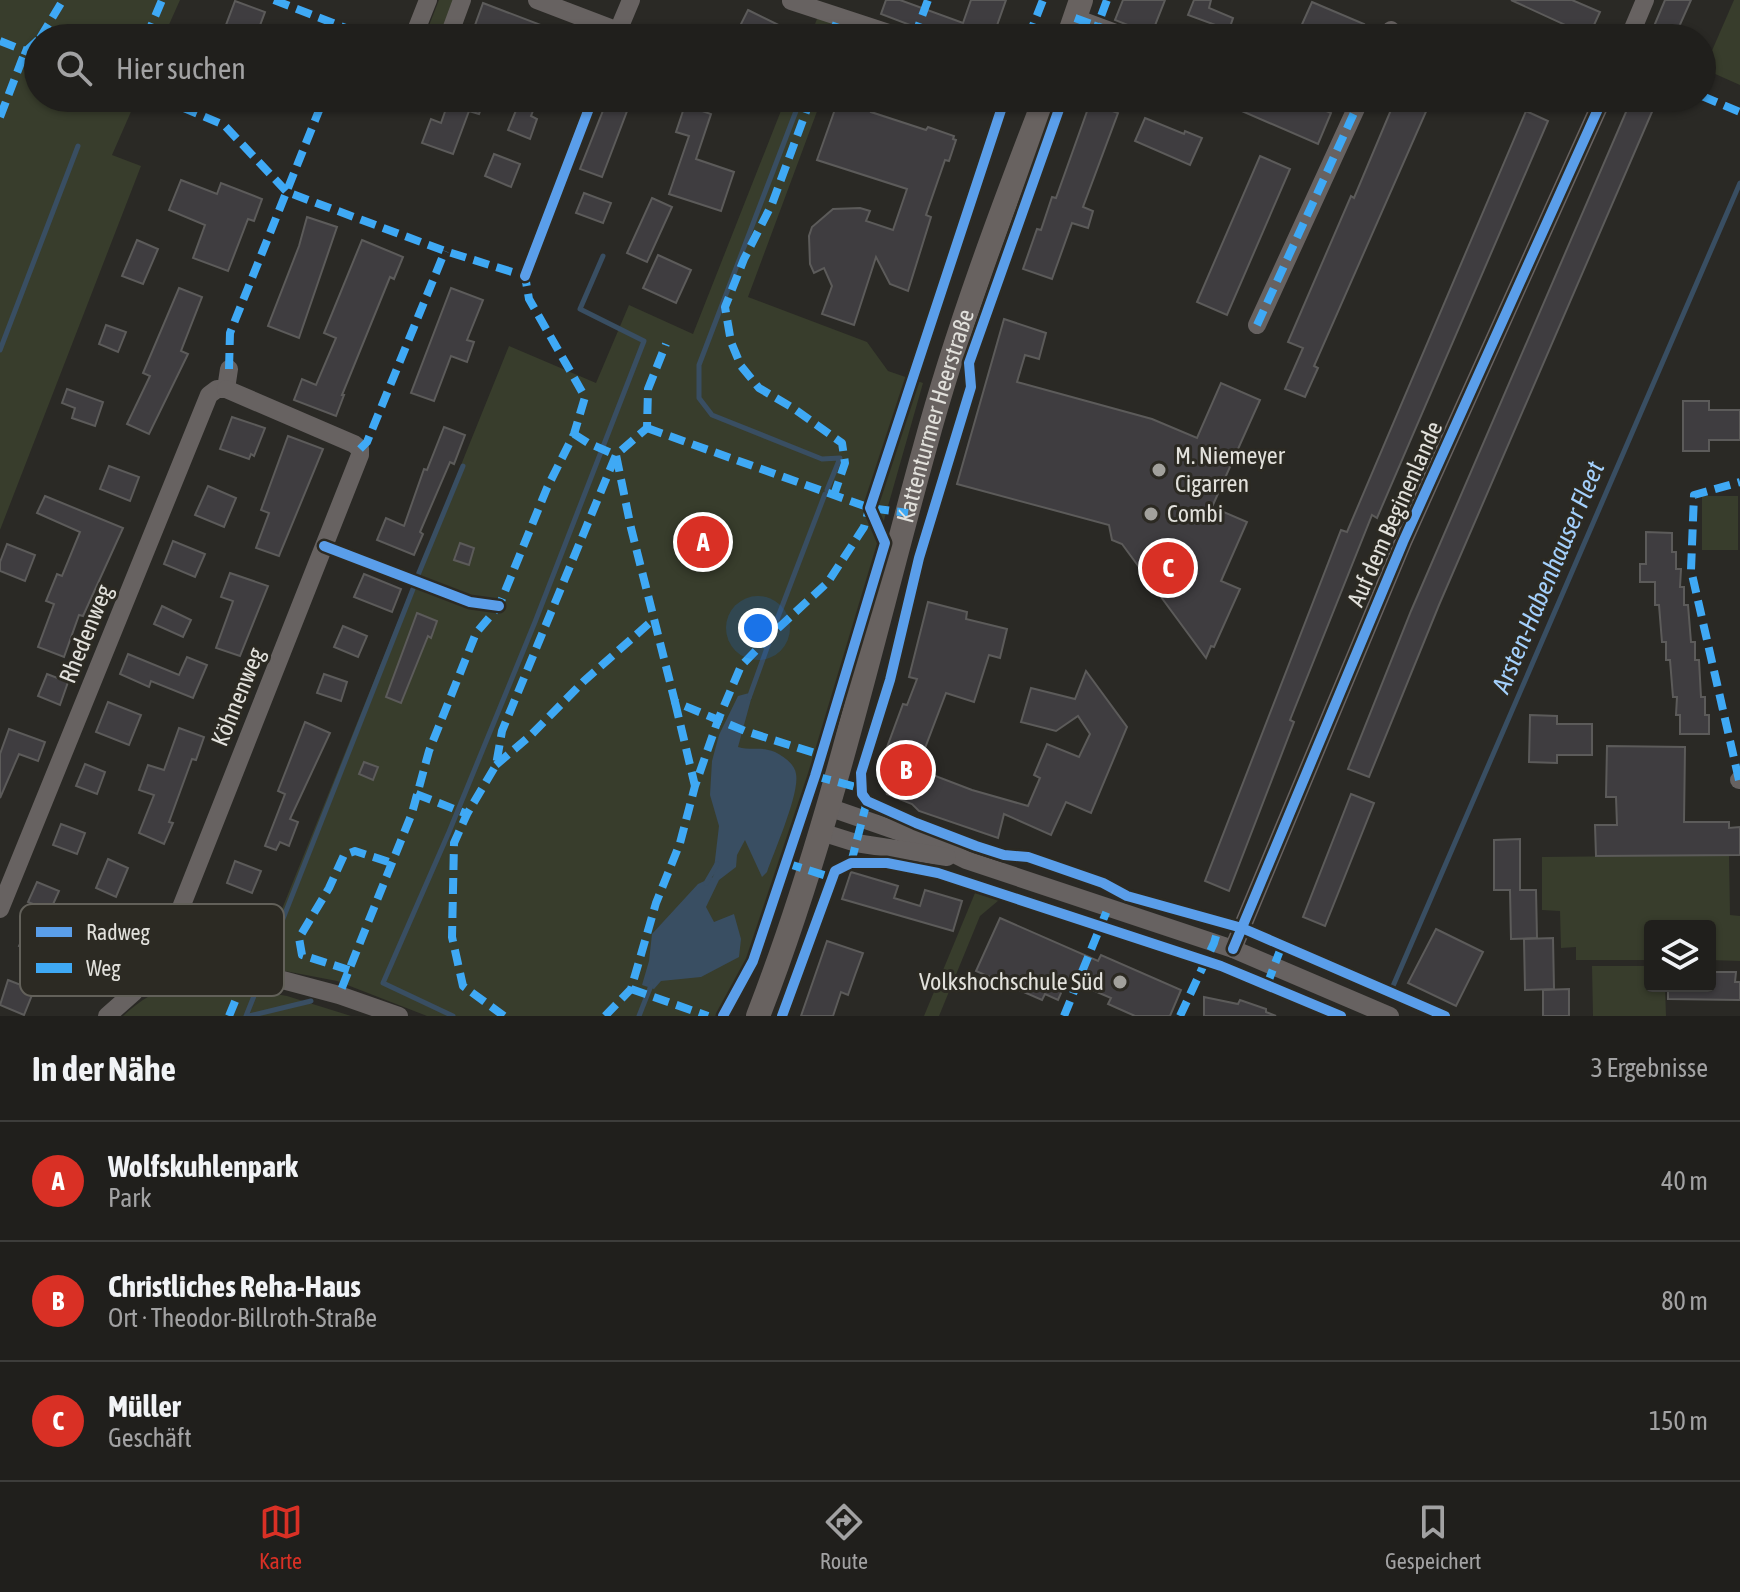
<!DOCTYPE html>
<html lang="de">
<head>
<meta charset="utf-8">
<style>
	:root { --surface:#201f1c; --page:#2d2c29; --text:#f1f3f6; --muted:#a2a2a3; --line:#3d3d3b; --accent:#d93025 }
	body { margin:0; font-family:"Asap Condensed",sans-serif; background:var(--page); color:var(--text) }
	.controls { position:absolute; right:24px; bottom:24px; display:grid; overflow:hidden; border-radius:8px; box-shadow:0 2px 6px #0004 }
	.controls button { width:72px; height:72px; display:grid; place-items:center; padding:0; border:0; border-bottom:2px solid var(--line); background:var(--surface); color:var(--text); font:40px sans-serif }
	.you { position:absolute; left:758px; top:628px; width:28px; height:28px; margin:-20px; border:6px solid #fff; border-radius:50%; background:#1a73e8; box-shadow:0 0 0 12px #1a73e833 }
	.badge { display:grid; place-items:center; width:52px; height:52px; border-radius:50%; background:var(--accent); color:#fff; font-size:26px; font-weight:700 }
	.pin { position:absolute; translate:-50% -50%; border:4px solid #fff; box-shadow:0 2px 8px #0006 }
	.list { margin:0; padding:0; list-style:none }
	h2 { display:flex; justify-content:space-between; align-items:center; height:104px; margin:0; padding:0 32px; font-size:34px }
	h2 small { font-size:26px; font-weight:400; color:var(--muted) }
	.list li { display:grid; grid-template-columns:52px 1fr auto; gap:24px; align-items:center; box-sizing:border-box; height:120px; padding:0 32px; border-top:2px solid var(--line) }
	.list b { display:block; font-size:30px; white-space:nowrap }
	.list p { margin:0; font-size:26px; white-space:nowrap; color:var(--muted) }
	.list em { font-size:26px; font-style:normal; color:var(--muted) }
	.icon { flex:none; width:44px; height:44px; fill:none; stroke:currentColor; stroke-width:2; stroke-linecap:round; stroke-linejoin:round }
	.map { position:relative; flex:none; width:1740px; height:1016px; overflow:hidden }
	.search { position:absolute; background:var(--surface); box-shadow:0 2px 6px #0004; left:24px; right:24px; top:24px; height:88px; display:flex; align-items:center; gap:20px; box-sizing:border-box; padding:0 28px; border-radius:44px; color:var(--muted); font-size:30px }
	.sheet { height:464px; background:var(--surface) }
	nav { display:flex; justify-content:space-around; align-items:center; box-sizing:border-box; height:112px; border-top:2px solid var(--line); background:var(--surface); font-size:22px; color:var(--muted) }
	nav a { display:grid; justify-items:center; gap:4px }
	nav .on { color:var(--accent) }
	.map>svg:first-child { display:block }
</style>
</head>
<body>
<div class="map">
<svg width="1740" height="1016" viewBox="0 0 1740 1016">
	<rect width="100%" height="100%" fill="#2a2925"/>
	<!-- green -->
	<g fill="#383d2c">
		<polygon points="0,0 180,0 163,38 38,38 38,98 137,98 112,155 141,166 0,530"/>
		<polygon points="439,0 454,0 441,34 432,35 428,28"/>
		<polygon points="1734,0 1740,0 1740,85 1704,69"/>
		<polygon points="818,16 847,30 844,38 810,38"/>
		<polygon points="786,98 822,98 748,297 867,342 888,371 923,383 819,749 749,960 716,1016 427,1016 337,981 259,966 509,346 596,383 629,305 693,334"/>
		<rect x="1702" y="496" width="36" height="54"/>
		<polygon points="1729,855 1730,915 1740,916 1740,961 1710,960 1710,926 1650,926 1650,960 1576,960 1576,947 1561,948 1560,911 1542,910 1542,857"/>
		<polygon points="975,893 999,900 980,916 939,1016 924,1016"/>
		<polygon points="1592,966 1650,966 1650,986 1665,986 1666,1016 1593,1016"/>
		<path d="M225,985L287,996L351,1016H123C160,982 178,986 225,985Z"/>
	</g>
	<!-- water -->
	<path fill="#394e62" d="M753,692L738,747C751,751 761,746 775,752C783,756 795,764 796,774C800,793 774,852 767,872L762,877L745,840L737,855L736,867L719,880L706,907L714,922L734,914L741,939L739,957L701,977L661,981L654,989L642,985L649,961L652,934L698,884L713,877L719,826L710,795L712,761L719,735L738,696Z"/>
	<g fill="none" stroke-linecap="round" stroke-linejoin="round">
		<!-- stream -->
		<g stroke="#394e62" stroke-width="5">
			<polyline points="801,98 699,365 699,398 712,415 822,459 840,458 827,490"/>
			<polyline points="0,350 78,146"/>
			<polyline points="418,575 463,466"/>
			<polyline points="773,630 825,494"/>
			<polyline points="749,698 771,637"/>
			<polyline points="706,883 717,864"/>
			<polyline points="271,949 413,589"/>
			<polyline points="1393,986 1740,183"/>
			<polyline points="246,1016 256,991"/>
			<polyline points="249,1016 311,1001"/>
			<polyline points="453,1016 383,983 449,832 535,622 644,341 580,309 603,256"/>
			<polyline points="639,1016 652,983"/>
		</g>
	</g>
	<!-- building -->
	<g fill="#3f3d40" stroke="#5c5b5a" stroke-width="2">
		<polygon points="886,0 900,0 963,23 971,0 1006,0 994,34 999,38 944,38 881,14"/>
		<polygon points="1123,0 1165,0 1150,38 1140,35 1133,27 1115,20"/>
		<polygon points="1194,0 1211,0 1209,8 1233,18 1229,30 1188,15"/>
		<polygon points="1511,0 1572,0 1600,12 1589,36"/>
		<polygon points="1665,0 1691,0 1674,38 1649,38"/>
		<polygon points="235,1 265,12 256,36 226,25"/>
		<polygon points="1312,2 1364,24 1358,38 1316,38 1299,31"/>
		<polygon points="483,3 572,37 572,38 500,38 474,28"/>
		<polygon points="748,10 805,38 744,38 736,34"/>
		<polygon points="439,98 485,98 479,114 469,111 453,154 422,143 431,119 441,123 448,103"/>
		<polygon points="521,98 538,98 531,116 537,119 530,139 508,130"/>
		<polygon points="608,98 632,98 602,177 580,169"/>
		<polygon points="839,98 876,98 871,112 926,130 928,127 954,136 953,139 956,140 949,161 945,160 926,215 931,217 908,291 890,284 876,257 854,325 822,314 832,286 824,268 814,273 810,264 809,236 812,227 833,209 860,208 870,211 866,221 893,230 907,189 817,160"/>
		<polygon points="1212,98 1296,98 1331,113 1318,144"/>
		<polygon points="1396,98 1432,98 1314,366 1318,368 1305,397 1285,389 1303,348 1288,342 1351,196 1354,198"/>
		<polygon points="1632,98 1658,98 1439,605 1369,777 1348,769 1411,611"/>
		<polygon points="1090,103 1118,113 1083,207 1093,211 1088,228 1072,223 1052,279 1023,269 1037,229 1041,230 1052,197 1056,198"/>
		<polygon points="685,105 711,114 696,159 734,172 721,211 669,194 689,136 676,132"/>
		<polygon points="1526,111 1548,121 1377,518 1372,515 1290,720 1294,722 1229,891 1205,881 1341,530 1347,532"/>
		<polygon points="1145,118 1184,134 1185,131 1202,138 1190,165 1135,141"/>
		<polygon points="494,154 520,164 511,187 485,176"/>
		<polygon points="1260,156 1290,169 1227,315 1197,302"/>
		<polygon points="181,180 217,194 221,183 262,199 254,221 248,219 228,271 193,258 205,225 169,210"/>
		<polygon points="584,193 611,203 603,223 576,213"/>
		<polygon points="652,198 672,207 647,262 627,253"/>
		<polygon points="307,217 337,227 299,338 268,326 299,246"/>
		<polygon points="137,240 158,249 143,284 122,276"/>
		<polygon points="362,240 403,257 394,279 390,277 342,395 344,395 336,416 294,400 302,379 316,385 336,338 324,333"/>
		<polygon points="658,255 691,270 676,303 643,288"/>
		<polygon points="179,288 202,297 181,351 188,354 149,434 127,424 150,376 143,373"/>
		<polygon points="451,288 483,300 467,340 474,342 467,362 451,356 434,401 411,393"/>
		<polygon points="1004,319 1046,333 1039,359 1025,355 1017,382 1152,419 1197,438 1221,383 1260,400 1212,507 1247,522 1221,581 1240,589 1214,647 1211,646 1206,658 1122,544 1112,540 1109,525 957,484"/>
		<polygon points="106,325 126,332 118,352 99,344"/>
		<polygon points="67,389 103,402 95,426 72,418 75,408 62,403"/>
		<polygon points="1683,401 1709,401 1709,410 1740,410 1740,440 1709,440 1709,451 1683,451"/>
		<polygon points="232,417 265,428 254,456 251,454 249,459 220,449"/>
		<polygon points="444,427 465,435 454,464 450,462 420,532 423,534 414,555 377,540 386,518 404,526 424,469 427,470"/>
		<polygon points="288,436 323,449 279,556 256,548 269,513 261,510"/>
		<polygon points="109,466 139,477 130,501 100,489"/>
		<polygon points="208,486 236,498 224,527 195,515"/>
		<polygon points="45,496 123,528 83,616 79,615 64,657 38,647 54,604 46,601 57,574 62,576 80,532 37,513"/>
		<polygon points="1646,532 1672,533 1672,552 1676,552 1676,569 1681,569 1680,587 1684,587 1684,605 1688,605 1691,642 1695,642 1695,660 1699,660 1701,697 1705,697 1705,715 1709,715 1709,734 1680,734 1680,715 1676,715 1677,697 1673,697 1670,660 1666,660 1666,642 1662,642 1659,605 1655,605 1655,582 1640,582 1640,564 1646,564"/>
		<polygon points="173,541 205,554 195,577 164,564"/>
		<polygon points="460,543 474,548 469,565 454,560"/>
		<polygon points="7,544 35,555 25,581 0,571 0,562"/>
		<polygon points="230,573 268,586 240,656 216,648 233,601 221,597"/>
		<polygon points="364,574 401,589 392,612 354,597"/>
		<polygon points="928,602 967,612 966,619 1007,629 1000,658 989,655 974,702 946,693 917,769 972,790 1028,806 1040,778 1034,775 1047,744 1079,757 1090,734 1078,716 1056,731 1021,722 1031,688 1075,699 1086,671 1127,727 1091,813 1066,802 1051,835 1004,814 998,838 919,811 912,804 887,794 885,789 898,755 886,750 903,704 907,705 917,679 909,677"/>
		<polygon points="162,606 191,620 183,637 154,624"/>
		<polygon points="417,613 437,621 431,638 428,636 401,703 386,697"/>
		<polygon points="343,626 367,636 358,657 334,647"/>
		<polygon points="128,654 179,675 187,657 207,665 193,698 151,681 149,687 120,674"/>
		<polygon points="47,674 68,682 60,705 38,696"/>
		<polygon points="324,674 347,682 341,701 317,693"/>
		<polygon points="108,702 141,715 129,745 96,732"/>
		<polygon points="1530,715 1557,716 1557,724 1592,724 1592,755 1557,755 1557,763 1529,762"/>
		<polygon points="305,722 330,733 290,819 298,822 289,846 280,842 276,850 265,846 285,794 278,791"/>
		<polygon points="179,728 204,737 196,760 192,759 169,822 173,823 164,844 139,833 154,795 139,790 148,765 164,770"/>
		<polygon points="9,729 45,742 38,761 19,754 0,798 0,754"/>
		<polygon points="1607,746 1685,747 1684,822 1729,822 1729,828 1740,827 1740,855 1596,856 1595,825 1617,825 1616,797 1606,797"/>
		<polygon points="364,762 378,767 373,780 359,774"/>
		<polygon points="85,764 105,772 97,794 76,786"/>
		<polygon points="1351,794 1374,803 1325,926 1303,917"/>
		<polygon points="61,824 85,833 77,854 53,845"/>
		<polygon points="1520,839 1520,890 1536,890 1537,938 1511,939 1510,890 1494,890 1494,840"/>
		<polygon points="108,859 128,868 116,897 96,888"/>
		<polygon points="235,861 261,871 252,893 227,883"/>
		<polygon points="851,872 898,886 894,898 920,906 925,890 962,901 953,931 842,899"/>
		<polygon points="37,882 59,891 41,931 51,936 42,957 19,946 38,906 28,902"/>
		<polygon points="1000,918 1098,961 1101,955 1181,990 1170,1016 1135,1016 1108,1004 1111,998 1067,979 1058,1000 1045,994 1042,1000 976,971"/>
		<polygon points="1436,929 1483,952 1456,1006 1408,983"/>
		<polygon points="1553,938 1554,989 1525,990 1524,939"/>
		<polygon points="827,941 863,953 855,975 848,995 841,992 833,1016 801,1016"/>
		<polygon points="1710,972 1736,972 1735,982 1740,982 1740,1000 1668,999 1668,986 1710,986"/>
		<polygon points="8,980 34,990 24,1015 0,1005"/>
		<polygon points="1569,989 1569,1016 1543,1016 1543,990"/>
		<polygon points="1204,997 1238,1004 1240,1000 1266,1009 1266,1012 1276,1016 1204,1016"/>
	</g>
	<g fill="none" stroke-linecap="round" stroke-linejoin="round">
		<!-- minor -->
		<g stroke="#676261" stroke-width="18">
			<polyline points="537,0 618,31 631,0"/>
			<polyline points="791,1 904,38"/>
			<polyline points="1075,18 1129,38"/>
			<polyline points="421,38 415,33 428,0"/>
			<polyline points="448,38 462,0"/>
			<polyline points="1387,38 1391,30"/>
			<polyline points="1629,38 1645,0"/>
			<polyline points="1257,325 1359,102 1348,98"/>
			<polyline points="1739,780 1740,780"/>
			<polyline points="828,807 932,843 966,860 1233,949 1390,1016"/>
			<polyline points="821,832 856,843 947,857"/>
			<polyline points="0,909 209,395 217,389 226,389 229,369"/>
			<polyline points="1233,949 1403,542 1603,98"/>
			<polyline points="159,963 360,455 360,449 354,444 226,389"/>
			<polyline points="107,1016 133,993 159,963 275,978 339,995 399,1016"/>
		</g>
		<!-- major -->
		<g stroke="#686260" stroke-width="24">
			<polyline points="1068,38 1081,0"/>
			<path id="s1" d="M758,1016C830,831 872,638 925,447C957,329 1001,212 1045,98"/>
		</g>
		<!-- quiet -->
		<g stroke="#3fa9f5" stroke-width="8" stroke-dasharray="16 8" stroke-linecap="butt">
			<polyline points="274,0 351,30 392,38"/>
			<polyline points="1075,18 1129,38"/>
			<polyline points="40,38 63,0"/>
			<polyline points="146,38 162,0"/>
			<polyline points="410,38 415,33"/>
			<polyline points="831,38 839,16"/>
			<polyline points="914,38 928,0"/>
			<polyline points="1028,38 1043,0"/>
			<polyline points="1093,38 1107,0"/>
			<polyline points="1387,38 1391,30"/>
			<polyline points="0,41 38,56"/>
			<polyline points="1702,96 1740,112"/>
			<polyline points="160,98 224,125 287,192 445,251 525,276 529,299 585,397 574,434 547,488 499,606 476,633 429,751 412,813 339,995"/>
			<polyline points="811,98 772,204 744,259 725,307 731,342 741,366 759,388 793,408 842,443 845,463 834,495"/>
			<polyline points="0,117 25,52 38,40"/>
			<polyline points="1257,325 1359,102 1348,98"/>
			<polyline points="229,369 230,333 324,98"/>
			<polyline points="647,428 870,508 908,513"/>
			<polyline points="574,434 588,443 616,455 631,528 675,702 745,731 821,755"/>
			<polyline points="360,449 367,442 445,251"/>
			<polyline points="675,702 695,786"/>
			<polyline points="496,765 531,735 584,681 654,619"/>
			<polyline points="815,776 860,788"/>
			<polyline points="1739,780 1691,570 1694,495 1740,482"/>
			<polyline points="416,794 467,814"/>
			<polyline points="786,863 833,878"/>
			<polyline points="851,863 867,801"/>
			<polyline points="349,970 302,955 299,938 329,888 344,855 355,851 392,863"/>
			<polyline points="1267,985 1282,945"/>
			<polyline points="631,989 708,1016"/>
			<polyline points="229,1016 236,999 235,972"/>
			<polyline points="504,1016 463,986 452,937 454,843 467,814 496,765 502,731 616,455 647,428 648,389 666,344"/>
			<polyline points="605,1016 631,989 656,903 680,843 695,786 718,720 741,666 774,632 828,582 864,527 869,509"/>
			<polyline points="1064,1016 1108,908"/>
			<polyline points="1180,1016 1214,943 1220,922"/>
		</g>
		<defs>
			<g id="cycleway">
				<polyline points="1063,98 969,363 971,387 919,558 890,680 861,773 862,794 867,801 916,823 976,846 1004,855 1028,857 1103,883 1127,896 1242,928 1445,1016"/>
				<polyline points="525,276 593,98"/>
				<polyline points="324,546 470,602 499,606"/>
				<polyline points="1233,949 1403,542 1603,98"/>
				<polyline points="723,1016 753,961 815,776 885,543 870,508 1005,98"/>
				<polyline points="782,1016 835,871 851,863 887,863 938,873 1221,966 1341,1016"/>
			</g>
		</defs>
		<!-- cycleway casing -->
		<use href="#cycleway" stroke="#2c2a23" stroke-width="15"/>
		<!-- cycleway -->
		<use href="#cycleway" stroke="#5a9eea" stroke-width="10"/>
	</g>
	<!-- markers -->
	<g fill="#a2a19c" stroke="#2c2a23" stroke-width="3">
		<circle cx="1159" cy="470" r="8"/>
		<circle cx="1151" cy="514" r="8"/>
		<circle cx="1120" cy="982" r="8"/>
	</g>
	<g text-anchor="middle" stroke-width="6" stroke-linejoin="round" paint-order="stroke">
		<!-- street labels -->
		<g font-size="24" fill="#e2e1dc" stroke="#2c2a23">
			<text dy="8" stroke="none"><textPath href="#s1" startOffset="626">Kattenturmer Heerstraße</textPath></text>
			<text transform="translate(1395 514) rotate(-66)" y="8">Auf dem Beginenlande</text>
			<text transform="translate(86 634) rotate(-68)" y="8">Rhedenweg</text>
			<text transform="translate(238 697) rotate(-68)" y="8">Köhnenweg</text>
		</g>
		<!-- poi labels -->
		<g font-size="24" fill="#e2e1dc" stroke="#2c2a23" text-anchor="start">
			<text x="1175" y="464">M. Niemeyer<tspan x="1175" dy="28">Cigarren</tspan></text>
			<text x="1167" y="522">Combi</text>
			<text x="1104" y="990" text-anchor="end">Volkshochschule Süd</text>
		</g>
		<!-- water labels -->
		<g font-size="26" font-style="italic" fill="#a4d0fc" stroke="#2c2a23">
			<text transform="translate(1548 577) rotate(-67)" y="9">Arsten-Habenhauser Fleet</text>
		</g>
	</g>
	<!-- legend -->
	<rect x="20" y="904" width="264" height="92" rx="12" fill="#2c2a23" stroke="#63615a" stroke-width="2"/>
	<rect x="36" y="927" width="36" height="10" fill="#5a9eea"/>
	<rect x="36" y="963" width="36" height="10" fill="#3fa9f5"/>
	<g font-size="22" fill="#e2e1dc">
		<text x="86" y="940">Radweg</text>
		<text x="86" y="976">Weg</text>
	</g>
</svg>
<div class="controls">
<button><svg class="icon" aria-label="layers" viewBox="0 0 24 24"><path d="M12 4l9 5-9 5-9-5zM3 14l9 5 9-5"/></svg></button>
</div>
<div class="you"></div>
<div class="pin badge" style="left:703px;top:542px">A</div>
<div class="pin badge" style="left:906px;top:770px">B</div>
<div class="pin badge" style="left:1168px;top:568px">C</div>
<div class="search"><svg class="icon" aria-label="search" viewBox="0 0 24 24"><circle cx="10" cy="10" r="6"/><path d="M15 15l6 6"/></svg>Hier suchen</div>
</div>
<section class="sheet">
<h2>In der Nähe<small>3 Ergebnisse</small></h2>
<ul class="list">
<li><span class="badge">A</span><div><b>Wolfskuhlenpark</b><p>Park</p></div><em>40 m</em></li>
<li><span class="badge">B</span><div><b>Christliches Reha-Haus</b><p>Ort · Theodor-Billroth-Straße</p></div><em>80 m</em></li>
<li><span class="badge">C</span><div><b>Müller</b><p>Geschäft</p></div><em>150 m</em></li>
</ul>
</section>
<nav>
<a class="on"><svg class="icon" aria-label="map" viewBox="0 0 24 24"><path d="M3 6l6-2 6 2 6-2v14l-6 2-6-2-6 2zM9 4v14M15 6v14"/></svg>Karte</a>
<a><svg class="icon" aria-label="directions" viewBox="0 0 24 24"><path d="M12 3l9 9-9 9-9-9zM9 14v-3h6M13 9l2 2-2 2"/></svg>Route</a>
<a><svg class="icon" aria-label="saved" viewBox="0 0 24 24"><path d="M7 4h10v16l-5-4-5 4z"/></svg>Gespeichert</a>
</nav>
</body>
</html>
